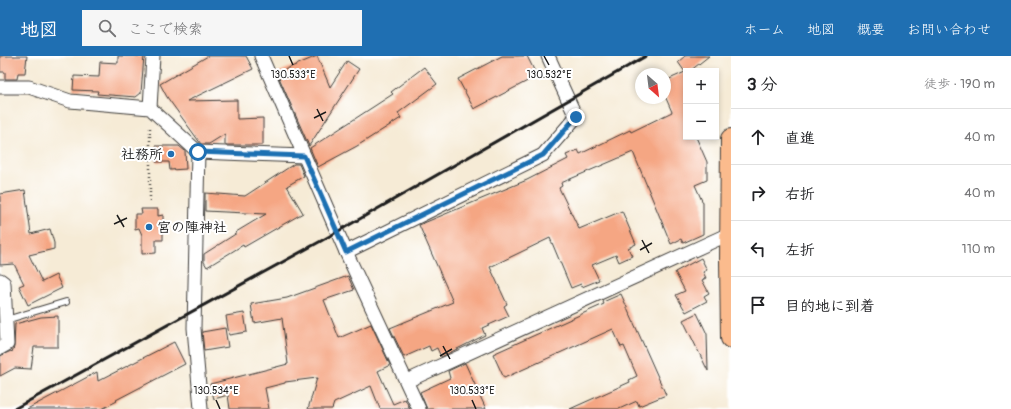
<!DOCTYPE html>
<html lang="ja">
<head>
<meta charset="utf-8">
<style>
	:root { --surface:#fff; --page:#f6f6f6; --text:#202124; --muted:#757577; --line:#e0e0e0; --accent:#1f6fb2 }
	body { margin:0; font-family:Pangolin,"Klee One",sans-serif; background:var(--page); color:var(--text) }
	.controls { position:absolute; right:12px; top:12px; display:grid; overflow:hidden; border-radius:0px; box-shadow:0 2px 6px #0003 }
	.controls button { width:36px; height:36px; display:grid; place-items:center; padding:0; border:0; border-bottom:1px solid var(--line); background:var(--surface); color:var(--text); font:20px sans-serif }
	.compass { position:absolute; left:635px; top:12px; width:36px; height:36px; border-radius:50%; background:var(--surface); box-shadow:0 2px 6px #0003; rotate:152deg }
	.stop { position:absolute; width:12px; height:12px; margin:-9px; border:3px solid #1f6fb2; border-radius:50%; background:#fff }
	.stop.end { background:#1f6fb2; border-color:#fff; box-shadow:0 1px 4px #0008 }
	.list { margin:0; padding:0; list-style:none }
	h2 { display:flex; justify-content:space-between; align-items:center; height:52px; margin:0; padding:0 16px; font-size:17px }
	h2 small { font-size:13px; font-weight:400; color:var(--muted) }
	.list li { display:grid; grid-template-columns:26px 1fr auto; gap:12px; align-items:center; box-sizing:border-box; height:56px; padding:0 16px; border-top:1px solid var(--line) }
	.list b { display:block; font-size:15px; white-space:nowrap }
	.list em { font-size:13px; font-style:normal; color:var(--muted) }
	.icon { flex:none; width:22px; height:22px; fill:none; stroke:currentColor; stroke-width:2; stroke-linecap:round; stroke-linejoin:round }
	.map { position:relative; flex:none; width:731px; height:353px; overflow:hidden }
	header { display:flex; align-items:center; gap:24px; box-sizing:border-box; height:56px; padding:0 20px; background:var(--accent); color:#fff }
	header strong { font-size:19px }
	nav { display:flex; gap:22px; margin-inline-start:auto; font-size:14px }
	.search { width:280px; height:36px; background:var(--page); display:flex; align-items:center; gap:10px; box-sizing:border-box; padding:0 14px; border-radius:0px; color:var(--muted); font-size:15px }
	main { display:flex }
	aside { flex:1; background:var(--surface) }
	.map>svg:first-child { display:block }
</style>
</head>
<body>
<header>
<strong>地図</strong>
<div class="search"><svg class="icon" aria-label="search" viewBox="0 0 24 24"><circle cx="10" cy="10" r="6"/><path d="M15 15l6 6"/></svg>ここで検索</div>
<nav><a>ホーム</a><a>地図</a><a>概要</a><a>お問い合わせ</a></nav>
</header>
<main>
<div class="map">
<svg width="731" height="353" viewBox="0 0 731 353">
	<rect width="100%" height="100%" fill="#fff"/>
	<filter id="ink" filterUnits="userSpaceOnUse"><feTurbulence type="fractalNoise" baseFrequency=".025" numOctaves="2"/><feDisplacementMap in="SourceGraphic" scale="8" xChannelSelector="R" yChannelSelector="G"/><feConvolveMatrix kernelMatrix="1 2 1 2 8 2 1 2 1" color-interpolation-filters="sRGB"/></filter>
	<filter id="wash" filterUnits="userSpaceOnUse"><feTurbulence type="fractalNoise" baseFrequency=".012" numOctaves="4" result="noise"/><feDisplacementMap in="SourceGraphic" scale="16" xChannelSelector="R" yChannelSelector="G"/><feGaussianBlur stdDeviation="0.9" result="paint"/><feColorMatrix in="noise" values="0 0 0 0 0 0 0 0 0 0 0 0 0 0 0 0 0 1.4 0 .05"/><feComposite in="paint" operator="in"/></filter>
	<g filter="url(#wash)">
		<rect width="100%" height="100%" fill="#f6ebd6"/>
		<g id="blocks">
			<!-- building -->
			<g fill="#f5a683">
				<polygon points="0,0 27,0 25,17 18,17 17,23 5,23 5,16 0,16"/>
				<polygon points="118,0 144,0 141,37 136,41 97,38 98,35 73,34 74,20 99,21 100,6 118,7"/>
				<polygon points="208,0 246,0 253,13 187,45 237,44 237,63 263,62 263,89 225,89 225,78 209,88 201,88 167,41 160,28"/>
				<polygon points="317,0 330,31 347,5 359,13 309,90 277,17"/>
				<polygon points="502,0 527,0 537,20 474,53 458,23"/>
				<polygon points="685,0 709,0 690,15 686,15 686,81 696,81 707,106 707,124 695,129 703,147 703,178 683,187 681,183 671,188 633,96 561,127 562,130 559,132 579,173 622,155 636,188 628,192 632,200 619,206 616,199 592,209 599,224 582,231 581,228 571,232 550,182 490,211 507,248 504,250 509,260 482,272 485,279 441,301 437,292 431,295 429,290 404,301 390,272 453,246 419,169 527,124 568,103 566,99 578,94 580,98 630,74 631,76 672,56 665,40 665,25 685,16 678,6"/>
				<polygon points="424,11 437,28 398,57 401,62 357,90 318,111 310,92 393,38 391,36"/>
				<polygon points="156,90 179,90 185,95 186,113 170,114 169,106 156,106"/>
				<polygon points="294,108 299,108 304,120 287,130 303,157 244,191 243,189 207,211 204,206 204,198 237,177 236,176 266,158 205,155 205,137 245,140"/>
				<polygon points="25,134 31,178 50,173 54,187 54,193 29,199 42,226 56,219 62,232 28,249 19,230 24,228 14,208 0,209 0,138"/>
				<polygon points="141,153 158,153 158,160 163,159 163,184 156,184 156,197 142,198 142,179 139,172 135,173 135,158 142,158"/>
				<polygon points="701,202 707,214 703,216 706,222 702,224 709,237 704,240 707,245 686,256 676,239 685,235 675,216"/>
				<polygon points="348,220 354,234 324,244 339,282 371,268 390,309 378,315 393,348 405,343 410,353 380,353 371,330 334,347 332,353 308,353 317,322 285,326 285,327 265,332 269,353 230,353 228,339 214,343 210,328 288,308 282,262 254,267 251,248 287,242"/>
				<polygon points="621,238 666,339 639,350 637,345 619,353 570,353 630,326 629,324 637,320 624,290 621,291 613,273 504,322 493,298 604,248 603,246"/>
				<polygon points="244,257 247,276 229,279 226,260"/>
				<polygon points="697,257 707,278 708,315 683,264"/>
				<polygon points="58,260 58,291 34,291 31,313 15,312 0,320 0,300 11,295 12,296 14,291 15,268 41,261"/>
				<polygon points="225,272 228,291 204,295 202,276"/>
				<polygon points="174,286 185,308 116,344 117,345 102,353 27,353 97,316 98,325"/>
				<polygon points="465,307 486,353 427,353 420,336 450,322 448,315"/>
			</g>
		</g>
	</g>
	<g filter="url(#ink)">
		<use href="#blocks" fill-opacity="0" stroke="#3d3b38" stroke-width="1"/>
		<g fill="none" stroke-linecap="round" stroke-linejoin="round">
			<defs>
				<polyline id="lane" points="6,264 66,246"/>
				<g id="street">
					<polyline points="261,0 346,196 419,353"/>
					<polyline points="0,31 29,31 70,45 150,52 198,96 304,100"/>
					<polyline points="150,52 153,0"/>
					<polyline points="198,96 194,272 201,353"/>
					<polyline points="346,196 543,99 576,61 548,0"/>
					<polyline points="0,224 4,227 7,288 0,292"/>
					<polyline points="407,325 731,177"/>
				</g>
				<polyline id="primary" points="731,83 730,204 731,282"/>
			</defs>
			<!-- lane casing -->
			<use href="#lane" stroke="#3d3b38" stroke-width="8"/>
			<!-- street casing -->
			<use href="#street" stroke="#3d3b38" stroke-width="15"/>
			<!-- primary casing -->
			<use href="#primary" stroke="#3d3b38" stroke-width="22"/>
			<!-- path -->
			<polyline stroke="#3d3b38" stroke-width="2.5" stroke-dasharray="1 3" stroke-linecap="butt" points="150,72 150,146"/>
			<!-- lane -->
			<use href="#lane" stroke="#fff" stroke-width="6"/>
			<!-- street -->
			<use href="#street" stroke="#fff" stroke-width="13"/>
			<!-- primary -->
			<use href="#primary" stroke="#fbbb8d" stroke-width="20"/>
			<!-- rail -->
			<polyline stroke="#1c1c1c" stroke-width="3" points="14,353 321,185 646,0"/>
		</g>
	</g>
	<g fill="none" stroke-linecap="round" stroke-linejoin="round" filter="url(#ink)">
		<!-- route -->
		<polyline stroke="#1f6fb2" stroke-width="5" points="198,96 304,100 346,196 543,99 576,61"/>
	</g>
	<!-- ticks -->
	<path fill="none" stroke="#1c1c1c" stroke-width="1.5" d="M289,0L293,9M544,0L549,9M317,53L323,65M314,62L326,56M117,159L124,171M114,168L127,162M642,184L649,197M640,194L652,187M443,290L450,303M440,300L452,293M216,344L220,353M472,344L476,353"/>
	<!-- markers -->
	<g fill="#1f6fb2" stroke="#fff" stroke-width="1.5">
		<circle cx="171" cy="98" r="4"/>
		<circle cx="149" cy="171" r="4"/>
	</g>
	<g text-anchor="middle" stroke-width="4" stroke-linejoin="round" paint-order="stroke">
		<!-- poi labels -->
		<g font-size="14" font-weight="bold" fill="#1c1c1c" stroke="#fff" text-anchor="end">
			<text x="163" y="103">社務所</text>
			<text x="157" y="176" text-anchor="start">宮の陣神社</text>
		</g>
	</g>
	<g font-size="10" text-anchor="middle" fill="#1c1c1c" stroke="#fff" stroke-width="4" stroke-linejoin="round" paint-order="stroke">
		<text x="293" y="22">130.533°E</text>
		<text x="549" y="22">130.532°E</text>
		<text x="216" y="338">130.534°E</text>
		<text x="472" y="338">130.533°E</text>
	</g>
</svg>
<div class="controls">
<button>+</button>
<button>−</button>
</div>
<svg class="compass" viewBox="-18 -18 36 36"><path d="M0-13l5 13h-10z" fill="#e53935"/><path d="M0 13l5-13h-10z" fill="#757577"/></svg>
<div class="stop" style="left:198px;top:96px"></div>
<div class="stop end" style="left:576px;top:61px"></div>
</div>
<aside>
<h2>3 分<small>徒歩 · 190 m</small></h2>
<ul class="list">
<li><svg class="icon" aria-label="ahead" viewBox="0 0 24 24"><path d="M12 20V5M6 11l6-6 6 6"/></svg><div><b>直進</b></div><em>40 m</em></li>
<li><svg class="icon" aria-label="right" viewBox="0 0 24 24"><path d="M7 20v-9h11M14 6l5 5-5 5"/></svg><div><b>右折</b></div><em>40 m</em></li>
<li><svg class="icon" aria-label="left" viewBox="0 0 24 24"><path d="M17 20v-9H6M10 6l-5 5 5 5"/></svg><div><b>左折</b></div><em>110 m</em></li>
<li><svg class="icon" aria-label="arrive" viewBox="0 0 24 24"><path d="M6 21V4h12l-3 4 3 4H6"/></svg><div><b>目的地に到着</b></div></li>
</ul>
</aside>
</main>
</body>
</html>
